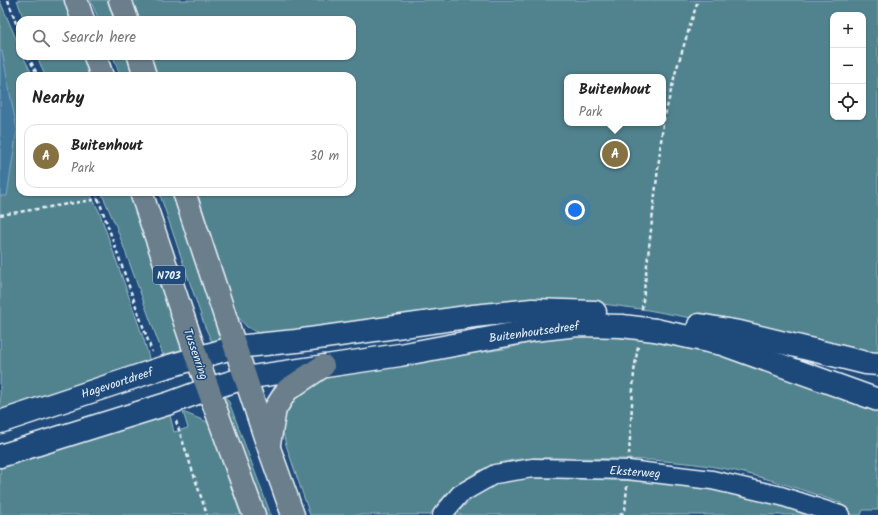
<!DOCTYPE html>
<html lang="en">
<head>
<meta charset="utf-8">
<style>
	:root { --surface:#fff; --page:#f2f2f2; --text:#222; --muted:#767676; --line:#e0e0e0; --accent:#857141 }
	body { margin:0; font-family:Kalam,sans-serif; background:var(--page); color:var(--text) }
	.controls { position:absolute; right:12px; top:12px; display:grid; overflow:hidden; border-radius:8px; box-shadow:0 1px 3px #0004 }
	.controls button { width:36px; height:36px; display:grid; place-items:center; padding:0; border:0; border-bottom:1px solid var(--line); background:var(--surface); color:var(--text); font:20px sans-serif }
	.you { position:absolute; left:575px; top:210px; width:14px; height:14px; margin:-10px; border:3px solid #fff; border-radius:50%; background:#1a73e8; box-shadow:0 0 0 6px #1a73e833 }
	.badge { display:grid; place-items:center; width:26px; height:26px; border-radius:50%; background:var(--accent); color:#fff; font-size:13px; font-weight:700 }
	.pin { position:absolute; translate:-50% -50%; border:2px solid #fff; box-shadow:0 1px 4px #0006 }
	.popup { position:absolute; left:564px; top:74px; width:102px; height:52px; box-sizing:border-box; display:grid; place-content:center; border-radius:8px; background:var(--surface); filter:drop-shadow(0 1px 3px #0005); font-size:13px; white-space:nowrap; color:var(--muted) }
	.popup b { font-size:15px; color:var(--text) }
	.popup::after { content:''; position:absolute; left:50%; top:100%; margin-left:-8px; border:8px solid transparent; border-top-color:var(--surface) }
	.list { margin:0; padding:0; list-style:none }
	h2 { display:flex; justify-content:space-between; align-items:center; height:52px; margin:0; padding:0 16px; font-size:17px }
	h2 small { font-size:13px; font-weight:400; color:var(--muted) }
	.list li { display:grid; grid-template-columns:26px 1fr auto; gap:12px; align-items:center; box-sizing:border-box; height:64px; margin:0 8px 8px; padding:0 8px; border:1px solid var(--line); border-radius:12px }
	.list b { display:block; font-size:15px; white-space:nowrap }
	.list p { margin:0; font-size:13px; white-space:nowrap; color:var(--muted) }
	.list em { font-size:13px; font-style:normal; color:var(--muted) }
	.icon { flex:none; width:22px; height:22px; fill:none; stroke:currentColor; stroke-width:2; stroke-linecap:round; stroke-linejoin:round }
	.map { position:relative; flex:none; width:878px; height:515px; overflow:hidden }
	.search { position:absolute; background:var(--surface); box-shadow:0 1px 3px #0004; left:16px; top:16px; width:340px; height:44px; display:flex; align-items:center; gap:10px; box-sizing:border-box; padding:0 14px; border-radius:12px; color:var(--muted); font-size:15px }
	.panel { position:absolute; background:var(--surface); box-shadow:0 1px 3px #0004; left:16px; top:72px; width:340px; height:124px; border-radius:12px }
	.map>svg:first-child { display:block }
</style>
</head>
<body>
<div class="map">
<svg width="878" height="515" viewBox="0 0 878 515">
	<rect width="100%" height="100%" fill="#1f4a7a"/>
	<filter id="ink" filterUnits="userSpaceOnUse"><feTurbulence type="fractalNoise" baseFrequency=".025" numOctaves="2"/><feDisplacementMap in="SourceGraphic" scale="8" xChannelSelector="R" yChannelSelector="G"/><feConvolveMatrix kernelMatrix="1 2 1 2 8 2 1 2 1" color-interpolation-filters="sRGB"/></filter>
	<g filter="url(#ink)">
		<!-- green -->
		<g fill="#51838e" stroke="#9cbac3" fill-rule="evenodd">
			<polygon points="17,0 66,0 73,20 24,20"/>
			<polygon points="90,0 107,0 114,20 99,20"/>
			<path d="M132,0H878V355L751,329L648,310L595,303L473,305L397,316L316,331L262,335L247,327L237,316L197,192H352V76H158L151,56H352V20H138ZM833,15H863V117H833ZM567,77H663V123H567Z"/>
			<polygon points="0,1 20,48 20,56 23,56 33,76 20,76 20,192 89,192 99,211 144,340 150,362 0,414"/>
			<polygon points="37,56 85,56 91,76 45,76"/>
			<polygon points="113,56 126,56 133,76 120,76"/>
			<polygon points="101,192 130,192 183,349 163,355 116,226"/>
			<polygon points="159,192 173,192 220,331 222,338 218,343 214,344 211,340 205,327"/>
			<path d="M627,330L878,396V510H863L861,515H838L841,503C805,491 769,478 731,470C680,459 626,459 574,458C547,458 518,456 493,465C467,475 444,491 430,515H310L286,445L281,424L284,406L314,378L404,363L504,349L546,339Z"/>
			<polygon points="221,391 229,402 271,515 257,515"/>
			<polygon points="183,412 212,424 213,436 241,515 0,515 0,466 170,415 174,432 188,428"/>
			<path d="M537,478L587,479L688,483L741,492L814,515H456C468,499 492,483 511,479C519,477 529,478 537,478Z"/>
		</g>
		<!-- water -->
		<polygon fill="#41789d" stroke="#84a8c1" points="0,51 2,51 17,130 7,196 0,196"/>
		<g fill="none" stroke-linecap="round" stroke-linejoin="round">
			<defs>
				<polyline id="minor" points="442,515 460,494 495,474 533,468 628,470 712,480 781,496 840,515"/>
				<g id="secondary">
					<polyline points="699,325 739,332 866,363 878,364"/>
					<polyline points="655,330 722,344 878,400"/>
					<polyline points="0,422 159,369 235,347 296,341 474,316 532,310 595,312"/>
					<polyline points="0,456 170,403 208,389 245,378 400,355 534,330 578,325 622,326"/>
				</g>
				<g id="trunk">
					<polyline points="76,0 83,20"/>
					<polyline points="120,0 127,20"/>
					<polyline points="95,56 102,76"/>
					<polyline points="139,56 145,76"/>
					<polyline points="141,192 197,358 254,515"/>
					<polyline points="184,192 265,437 293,515"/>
					<polyline points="269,444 275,409 287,390 323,366"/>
				</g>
			</defs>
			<!-- minor casing -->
			<use href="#minor" stroke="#e8f1f8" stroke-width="21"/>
			<!-- secondary casing -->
			<use href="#secondary" stroke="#e8f1f8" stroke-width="25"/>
			<!-- trunk casing -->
			<use href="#trunk" stroke="#e8f1f8" stroke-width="25"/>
			<!-- path -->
			<g stroke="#e8f1f8" stroke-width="2.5" stroke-dasharray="4 3" stroke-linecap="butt">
				<polyline points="8,0 20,35"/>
				<polyline points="28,56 38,76"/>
				<polyline points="96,192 152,352"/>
				<polyline points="0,215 99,199"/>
				<polyline points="642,309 663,124 675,74 698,0"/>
				<polyline points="176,421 207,515"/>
				<polyline points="629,455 634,372 638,346"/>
				<polyline points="620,515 625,511 627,486"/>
			</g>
			<!-- minor -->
			<use href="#minor" stroke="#1f4a7a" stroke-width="18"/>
			<!-- secondary -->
			<use href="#secondary" stroke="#1f4a7a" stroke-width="22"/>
			<!-- trunk -->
			<use href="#trunk" stroke="#6b7e8b" stroke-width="22"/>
			<defs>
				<polyline id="secondary-bridge" points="622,326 655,330"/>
			</defs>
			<!-- secondary-bridge casing -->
			<use href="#secondary-bridge" stroke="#e8f1f8" stroke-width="25" stroke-linecap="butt"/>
			<!-- secondary-bridge -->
			<use href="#secondary-bridge" stroke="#1f4a7a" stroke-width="22"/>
		</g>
	</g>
	<g text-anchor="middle" stroke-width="3" stroke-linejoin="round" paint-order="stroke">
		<!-- shield labels -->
		<rect fill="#1f4a7a" stroke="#acbfd2" stroke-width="1" x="153" y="266" width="32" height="18" rx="3"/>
		<g font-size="11" font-weight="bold" fill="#e8f1f8">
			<text x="169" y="279">N703</text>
		</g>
		<!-- street labels -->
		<g font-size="12" fill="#e8f1f8" stroke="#1f4a7a">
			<text transform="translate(534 332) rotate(-8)" y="4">Buitenhoutsedreef</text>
			<text transform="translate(196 354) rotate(71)" y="4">Tussenring</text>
			<text transform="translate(117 383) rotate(-18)" y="4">Hagevoortdreef</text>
			<text transform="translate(635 472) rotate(4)" y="4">Eksterweg</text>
		</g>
	</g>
</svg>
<div class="controls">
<button>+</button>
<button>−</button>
<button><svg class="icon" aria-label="locate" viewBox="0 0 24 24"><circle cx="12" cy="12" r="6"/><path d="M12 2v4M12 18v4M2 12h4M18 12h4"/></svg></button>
</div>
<div class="you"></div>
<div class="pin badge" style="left:615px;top:154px">A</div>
<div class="popup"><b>Buitenhout</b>Park</div>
<div class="search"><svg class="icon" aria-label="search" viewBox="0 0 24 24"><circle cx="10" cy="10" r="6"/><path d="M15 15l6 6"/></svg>Search here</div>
<section class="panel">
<h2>Nearby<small></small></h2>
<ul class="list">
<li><span class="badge">A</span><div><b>Buitenhout</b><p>Park</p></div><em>30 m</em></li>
</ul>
</section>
</div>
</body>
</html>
